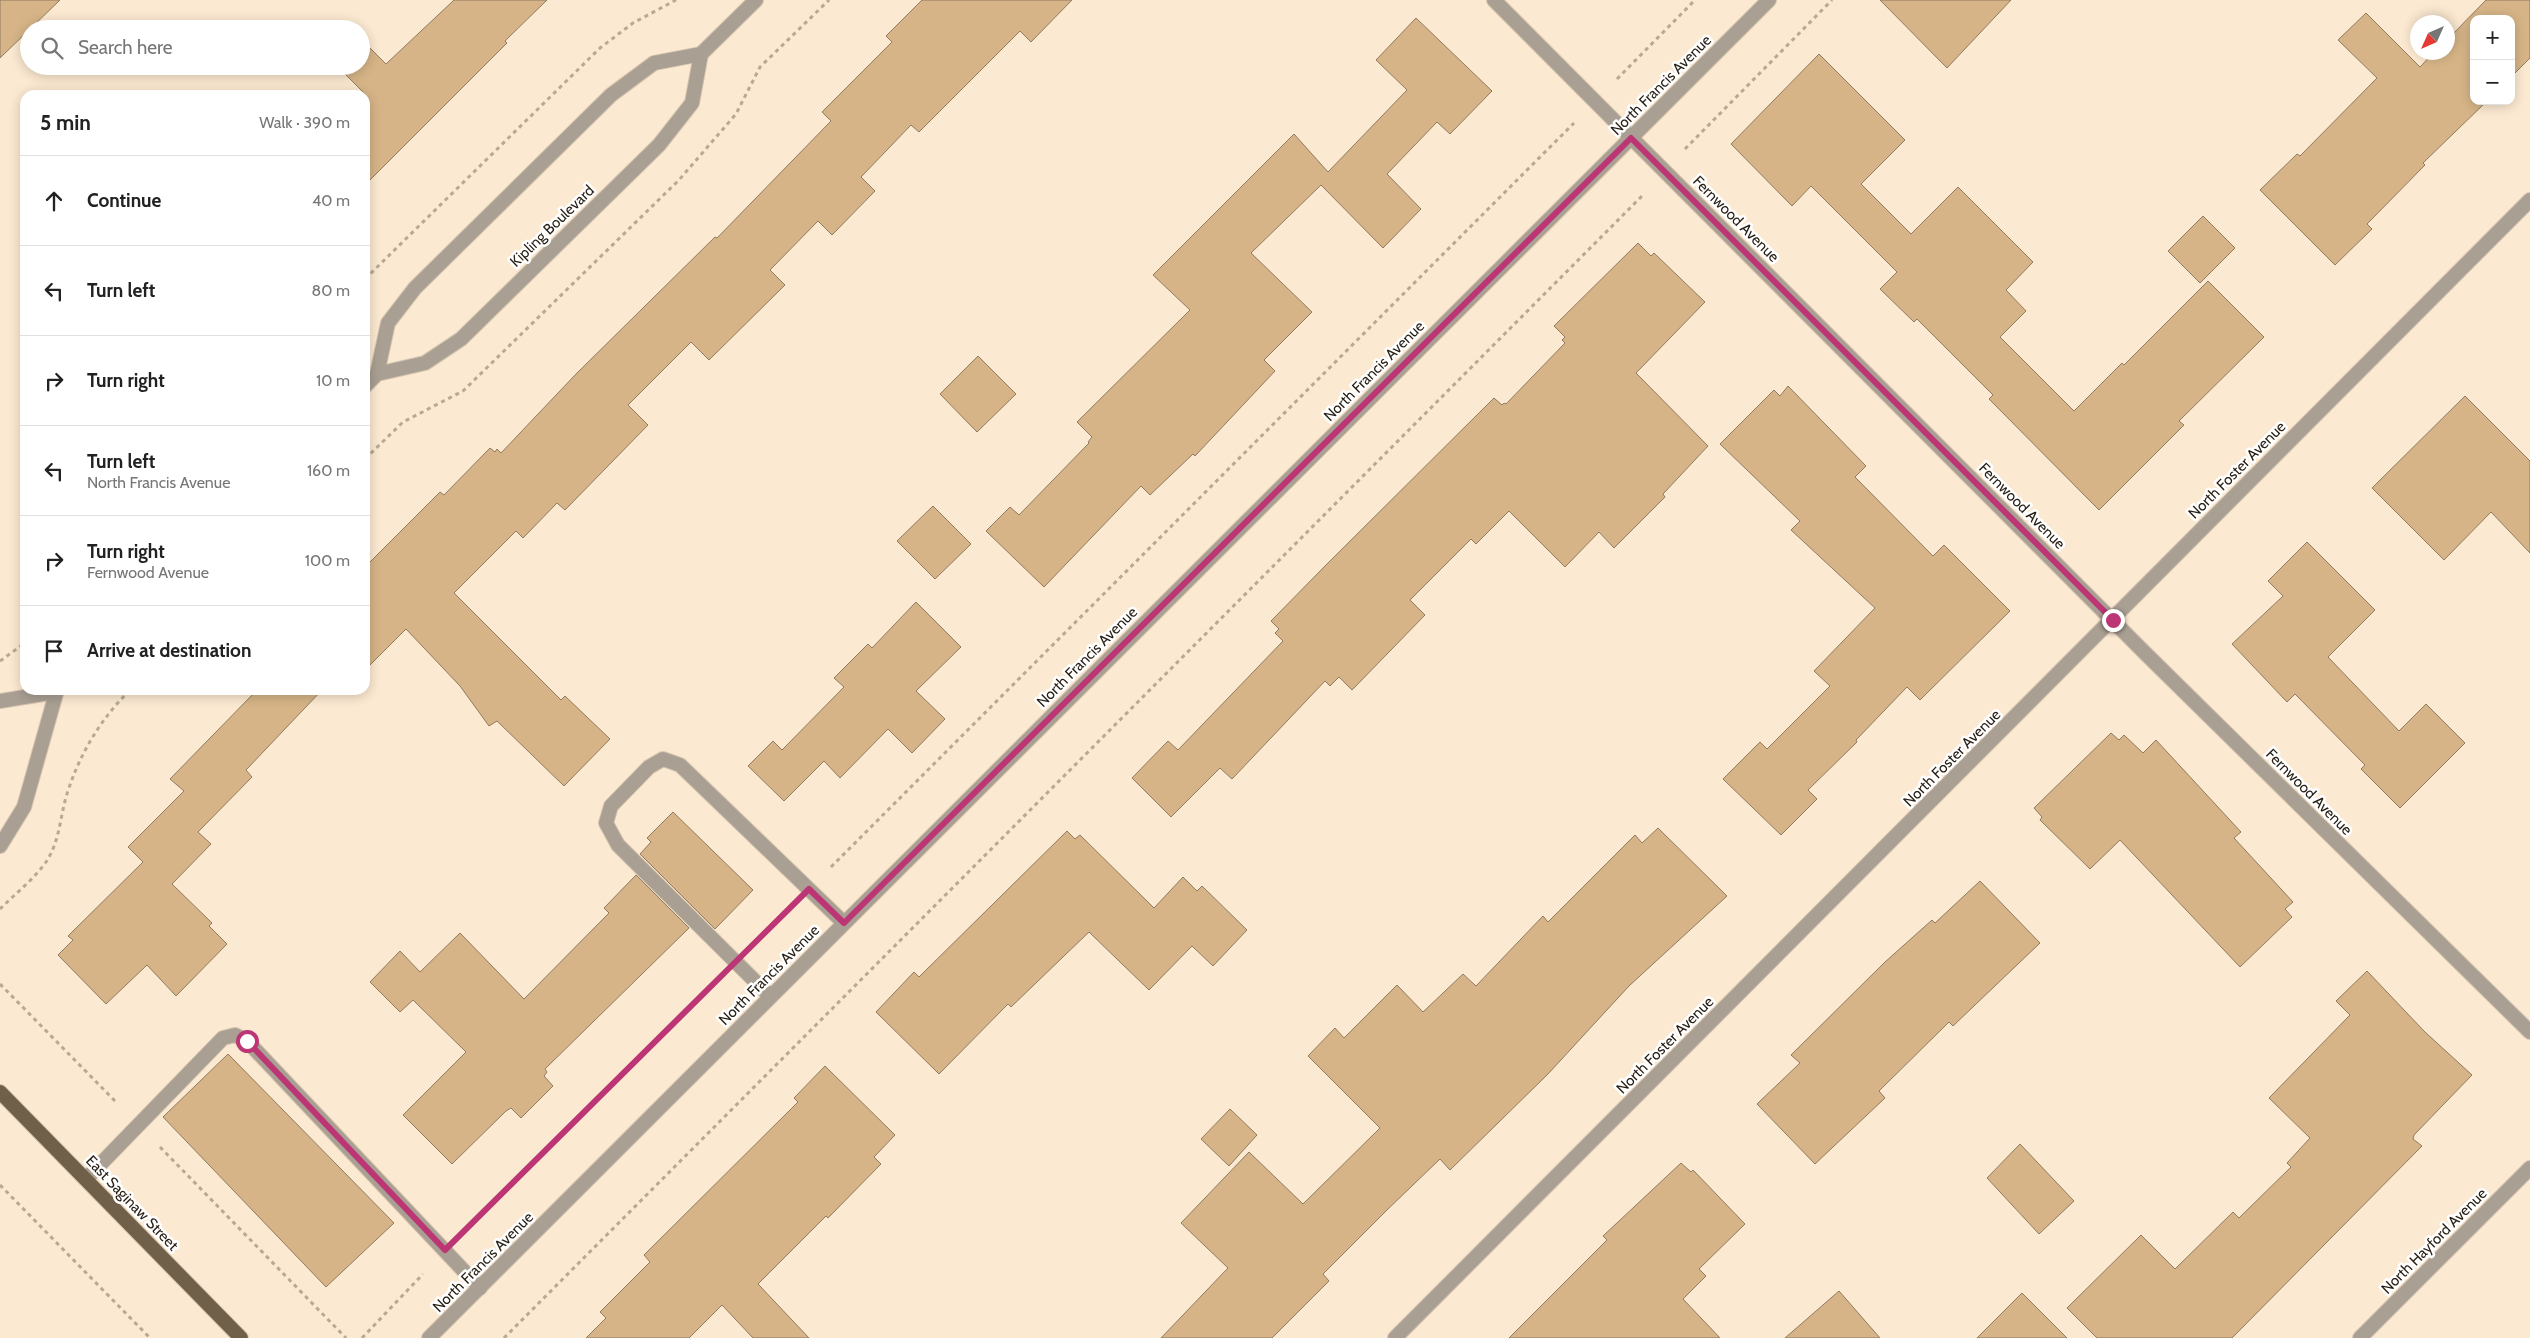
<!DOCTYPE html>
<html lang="en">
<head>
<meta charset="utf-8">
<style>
	:root { --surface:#fff; --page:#f6f6f6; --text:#222; --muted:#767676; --line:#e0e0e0 }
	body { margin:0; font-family:Cabin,sans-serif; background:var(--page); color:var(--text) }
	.controls { position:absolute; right:15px; top:15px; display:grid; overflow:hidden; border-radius:10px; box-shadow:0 2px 12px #0003 }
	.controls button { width:45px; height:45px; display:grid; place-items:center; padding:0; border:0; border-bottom:1px solid var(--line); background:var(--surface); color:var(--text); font:25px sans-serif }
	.compass { position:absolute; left:2410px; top:15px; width:45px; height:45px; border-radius:50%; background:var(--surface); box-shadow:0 2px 12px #0003; rotate:225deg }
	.stop { position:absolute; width:15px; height:15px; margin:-11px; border:4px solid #bc3574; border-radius:50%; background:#fff }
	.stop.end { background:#bc3574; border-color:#fff; box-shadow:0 1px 5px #0008 }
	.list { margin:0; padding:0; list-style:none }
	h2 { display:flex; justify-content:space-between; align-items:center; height:65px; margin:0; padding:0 20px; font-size:21px }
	h2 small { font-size:16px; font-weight:400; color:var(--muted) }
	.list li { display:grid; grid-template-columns:32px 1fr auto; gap:15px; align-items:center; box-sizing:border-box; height:90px; padding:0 20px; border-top:1px solid var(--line) }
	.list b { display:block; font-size:19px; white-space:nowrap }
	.list p { margin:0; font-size:16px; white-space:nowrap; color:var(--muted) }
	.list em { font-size:16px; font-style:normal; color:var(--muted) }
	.icon { flex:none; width:28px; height:28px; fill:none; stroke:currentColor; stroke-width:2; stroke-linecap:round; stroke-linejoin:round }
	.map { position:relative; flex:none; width:2530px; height:1338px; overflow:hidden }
	.search { position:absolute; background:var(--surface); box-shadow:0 2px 12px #0003; left:20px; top:20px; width:350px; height:55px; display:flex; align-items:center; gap:12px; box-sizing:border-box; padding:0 18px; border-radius:28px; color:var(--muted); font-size:19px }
	.panel { position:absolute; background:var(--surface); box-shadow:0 2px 12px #0003; left:20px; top:90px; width:350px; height:605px; border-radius:15px }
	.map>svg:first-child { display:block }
</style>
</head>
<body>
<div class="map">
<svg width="2530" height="1338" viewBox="0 0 2530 1338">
	<rect width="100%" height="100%" fill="#fce9d1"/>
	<!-- building -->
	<g fill="#d6b487" stroke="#907b61">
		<polygon points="0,0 60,0 0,58"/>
		<polygon points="454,0 547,0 505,41 507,43 365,185 365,94 337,66 361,66 361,39 386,64"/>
		<polygon points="922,0 1072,0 1031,42 1020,31 919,132 911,125 861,177 875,191 832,235 818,221 770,270 785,285 709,360 691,342 628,405 648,425 565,510 557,503 523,538 516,531 454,593 561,700 565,696 610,739 564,786 497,721 489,726 460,686 406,629 365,670 365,567 440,492 444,495 490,448 495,452 497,449 501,453 576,374 715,237 717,238 831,121 822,112 892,42 886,36"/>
		<polygon points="1880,0 2011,0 1947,68"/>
		<polygon points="2486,0 2530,0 2530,58 2511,77 2511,19 2474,19 2474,101 2487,101 2423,163 2425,165 2367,224 2372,229 2335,265 2260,190 2297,154 2300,156 2377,78 2338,40 2366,13 2420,67 2434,52 2448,52 2448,39"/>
		<polygon points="1416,18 1492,91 1450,134 1437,122 1387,174 1421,209 1383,248 1321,185 1251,253 1312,312 1264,360 1275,371 1195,456 1193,454 1150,495 1141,486 1044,587 986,531 1010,507 1019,515 1089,443 1088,442 1092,437 1077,422 1190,310 1153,275 1294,134 1328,172 1407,90 1376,60"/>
		<polygon points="1819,54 1905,140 1861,184 1911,234 1958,187 2033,262 2006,290 2026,311 2000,337 2074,411 2122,363 2124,365 2208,281 2264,337 2179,421 2184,425 2099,510 1989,399 1993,395 1917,319 1914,322 1880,289 1897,272 1811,186 1792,206 1731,144"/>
		<polygon points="2203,216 2235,248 2200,283 2168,251"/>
		<polygon points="1638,243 1651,256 1654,253 1705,302 1636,373 1708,446 1663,494 1665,497 1614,548 1599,532 1565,567 1509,511 1476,544 1471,539 1410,600 1425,615 1352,690 1339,677 1330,686 1325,681 1232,779 1220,768 1171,817 1132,778 1168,741 1178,750 1283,641 1275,633 1279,629 1271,621 1326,565 1494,398 1502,405 1504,403 1506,404 1565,343 1562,340 1565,337 1554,326"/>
		<polygon points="978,356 1016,394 977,432 940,394"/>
		<polygon points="1788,386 1866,466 1855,477 1933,556 1944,545 2010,611 1920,700 1907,687 1856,740 1857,742 1808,790 1817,799 1781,835 1723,779 1760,742 1767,749 1830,686 1814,671 1875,608 1791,530 1800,521 1720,444 1774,390 1780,396"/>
		<polygon points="2465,396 2530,461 2530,553 2491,512 2444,560 2372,488"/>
		<polygon points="933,506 971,544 935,579 897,541"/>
		<polygon points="2307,542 2375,610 2328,657 2399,731 2426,704 2465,743 2400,808 2361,769 2365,765 2295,694 2287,702 2232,644 2283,596 2268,581"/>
		<polygon points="916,602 961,647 916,691 945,719 912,753 888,729 840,778 824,761 784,801 748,766 773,741 782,750 844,687 834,678 868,644 872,648"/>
		<polygon points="257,690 322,690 246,770 252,777 198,832 211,844 172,884 212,923 209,926 227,944 176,996 147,965 106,1004 58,955 73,940 68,936 143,862 128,847 184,791 170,779"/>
		<polygon points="2111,733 2119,740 2124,735 2143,753 2156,740 2241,832 2234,838 2293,902 2285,909 2292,917 2240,967 2120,840 2090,869 2040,820 2042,817 2034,808"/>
		<polygon points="673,812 753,890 715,929 640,854 651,842 647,838"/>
		<polygon points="1658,828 1727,896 1629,986 1548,1074 1450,1170 1440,1159 1387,1210 1323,1274 1329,1281 1272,1338 1161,1338 1228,1268 1181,1223 1249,1152 1303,1204 1380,1128 1308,1056 1335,1028 1344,1038 1397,985 1423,1012 1463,974 1476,986 1543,916 1548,922 1635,835 1642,843"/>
		<polygon points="1067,831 1075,839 1080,835 1154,908 1183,877 1197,891 1202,886 1247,930 1213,966 1192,946 1149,990 1089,932 1011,1007 1008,1004 939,1074 876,1012 914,972 919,977"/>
		<polygon points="636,875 689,928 545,1069 547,1072 544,1076 553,1086 521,1118 511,1108 506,1111 452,1164 403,1115 466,1052 413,1000 400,1012 370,982 400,951 420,972 460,933 524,999 609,913 604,908"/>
		<polygon points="1980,881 2040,943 1953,1026 1949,1022 1879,1091 1885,1098 1815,1164 1757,1104 1800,1063 1791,1055 1885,962 1932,920 1935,923"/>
		<polygon points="2367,971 2425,1032 2472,1075 2414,1135 2413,1139 2422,1146 2232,1338 2097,1338 2067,1308 2141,1235 2175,1269 2233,1212 2239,1218 2291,1167 2287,1163 2310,1138 2269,1098 2350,1015 2336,1001"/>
		<polygon points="228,1054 394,1223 326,1287 163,1117"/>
		<polygon points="825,1066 895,1135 874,1157 881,1164 828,1218 826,1216 758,1284 809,1338 753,1338 722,1305 689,1338 586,1338 606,1318 600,1312 650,1262 644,1255 798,1102 794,1098"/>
		<polygon points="1230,1109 1257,1135 1229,1166 1201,1139"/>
		<polygon points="2020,1144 2074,1201 2039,1234 1987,1178"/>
		<polygon points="1681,1163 1691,1172 1693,1170 1745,1224 1699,1269 1706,1276 1683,1299 1720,1338 1509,1338 1607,1240 1603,1236"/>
		<polygon points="1839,1291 1880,1338 1785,1338"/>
		<polygon points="2022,1293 2067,1338 1977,1338"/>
	</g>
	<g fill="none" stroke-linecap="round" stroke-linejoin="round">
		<defs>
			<g id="service">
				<polyline points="770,996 618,845 606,823 611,806 649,767 663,759 680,765 844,923"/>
				<polyline points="86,1179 223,1038 235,1035 247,1041 480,1288"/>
			</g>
			<g id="minor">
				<polyline points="1494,0 2146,654 2530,1032"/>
				<polyline points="377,374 388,323 415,288 611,95 654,63 701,54 756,0"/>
				<polyline points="365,386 377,374 425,363 461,339 659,145 692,103 701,54"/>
				<polyline points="0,701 55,692"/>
				<polyline points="0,846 24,807 57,690"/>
				<polyline points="429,1338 1769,0"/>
				<polyline points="1395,1338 2530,200"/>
				<polyline points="2360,1338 2530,1168"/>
			</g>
			<polyline id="primary" points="0,1092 241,1338"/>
		</defs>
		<!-- service casing -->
		<use href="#service" stroke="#d5c4af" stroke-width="16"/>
		<!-- minor casing -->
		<use href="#minor" stroke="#d5c4af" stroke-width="16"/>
		<!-- primary casing -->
		<use href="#primary" stroke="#d5c4af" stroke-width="16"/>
		<!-- path -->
		<g stroke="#b8a894" stroke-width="3" stroke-dasharray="4 4" stroke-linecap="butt">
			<polyline points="1617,79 1695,0"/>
			<polyline points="1685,149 1832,0"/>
			<polyline points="365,279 600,48 633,23 676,0"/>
			<polyline points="365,459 403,422 463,391 679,180 736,114 760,67 829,0"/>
			<polyline points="0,661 25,643"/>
			<polyline points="831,867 1574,123"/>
			<path d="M0,909C15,894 34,879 46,862C59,843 60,819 66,797C79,755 99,721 130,690"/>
			<polyline points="759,940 788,911"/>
			<polyline points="0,984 117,1103"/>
			<polyline points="160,1147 346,1338"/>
			<polyline points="0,1185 150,1338"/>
			<polyline points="467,1228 714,985"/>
			<polyline points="362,1338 423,1274"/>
			<polyline points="504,1338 1644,194"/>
		</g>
		<!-- service -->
		<use href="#service" stroke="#a99f93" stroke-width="14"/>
		<!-- minor -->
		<use href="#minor" stroke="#a99f93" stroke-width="14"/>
		<!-- primary -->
		<use href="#primary" stroke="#70604a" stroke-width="14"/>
	</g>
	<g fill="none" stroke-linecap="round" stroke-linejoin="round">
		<!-- route -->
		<polyline stroke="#bc3574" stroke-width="6" points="247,1041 445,1250 809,889 844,923 1631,138 2113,620"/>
	</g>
	<g text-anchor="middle" stroke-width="5" stroke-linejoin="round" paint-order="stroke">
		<!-- street labels -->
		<g font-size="15" fill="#251d12" stroke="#fff">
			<text transform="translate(1661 85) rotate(-45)" y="5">North Francis Avenue</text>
			<text transform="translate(1736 219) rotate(45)" y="5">Fernwood Avenue</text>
			<text transform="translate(552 226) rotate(-44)" y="5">Kipling Boulevard</text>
			<text transform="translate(1374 371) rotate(-45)" y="5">North Francis Avenue</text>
			<text transform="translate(2237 470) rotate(-45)" y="5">North Foster Avenue</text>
			<text transform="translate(2022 506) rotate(45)" y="5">Fernwood Avenue</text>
			<text transform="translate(1087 657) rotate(-45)" y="5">North Francis Avenue</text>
			<text transform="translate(1952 758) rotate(-45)" y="5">North Foster Avenue</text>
			<text transform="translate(2309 792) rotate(45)" y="5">Fernwood Avenue</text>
			<text transform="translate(769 975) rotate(-45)" y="5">North Francis Avenue</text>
			<text transform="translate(1665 1045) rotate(-45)" y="5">North Foster Avenue</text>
			<text transform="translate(132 1203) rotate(46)" y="5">East Saginaw Street</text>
			<text transform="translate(2434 1241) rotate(-45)" y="5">North Hayford Avenue</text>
			<text transform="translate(483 1262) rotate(-45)" y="5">North Francis Avenue</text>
		</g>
	</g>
</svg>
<div class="controls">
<button>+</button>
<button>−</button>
</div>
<svg class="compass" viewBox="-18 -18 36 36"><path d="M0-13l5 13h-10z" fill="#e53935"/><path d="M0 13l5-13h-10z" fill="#767676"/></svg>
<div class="stop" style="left:247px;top:1041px"></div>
<div class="stop end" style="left:2113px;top:620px"></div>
<div class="search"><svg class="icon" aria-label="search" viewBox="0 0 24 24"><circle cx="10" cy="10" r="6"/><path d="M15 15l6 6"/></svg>Search here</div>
<section class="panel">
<h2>5 min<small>Walk · 390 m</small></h2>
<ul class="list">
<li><svg class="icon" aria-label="ahead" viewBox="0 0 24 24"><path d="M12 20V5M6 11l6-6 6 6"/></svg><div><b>Continue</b></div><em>40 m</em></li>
<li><svg class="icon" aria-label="left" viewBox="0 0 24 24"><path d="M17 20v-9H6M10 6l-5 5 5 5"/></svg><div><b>Turn left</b></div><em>80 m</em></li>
<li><svg class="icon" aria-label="right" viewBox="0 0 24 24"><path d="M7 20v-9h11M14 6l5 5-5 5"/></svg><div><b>Turn right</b></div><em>10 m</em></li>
<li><svg class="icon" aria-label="left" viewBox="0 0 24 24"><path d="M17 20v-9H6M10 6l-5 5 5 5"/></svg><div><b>Turn left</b><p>North Francis Avenue</p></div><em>160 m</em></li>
<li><svg class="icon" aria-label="right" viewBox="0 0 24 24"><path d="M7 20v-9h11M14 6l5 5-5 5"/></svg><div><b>Turn right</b><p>Fernwood Avenue</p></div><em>100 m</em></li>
<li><svg class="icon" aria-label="arrive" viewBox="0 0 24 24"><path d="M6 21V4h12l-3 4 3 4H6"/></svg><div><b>Arrive at destination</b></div></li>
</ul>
</section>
</div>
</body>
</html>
